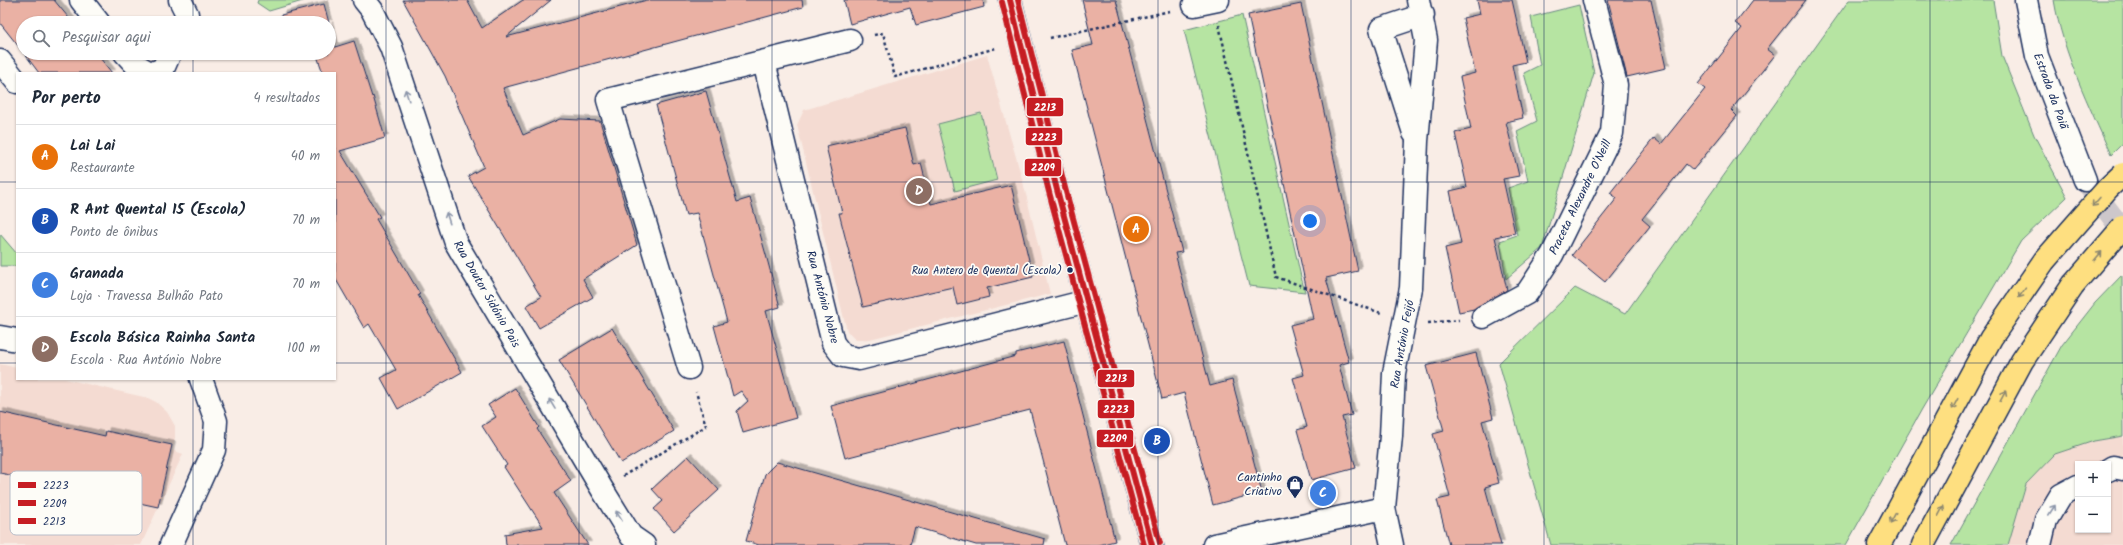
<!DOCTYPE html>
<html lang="pt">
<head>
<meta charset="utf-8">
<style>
	:root { --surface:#fff; --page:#f6f6f7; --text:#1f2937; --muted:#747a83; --line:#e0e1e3; --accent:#1b2f5e }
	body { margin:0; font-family:Kalam,sans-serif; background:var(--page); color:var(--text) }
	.controls { position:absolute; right:12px; bottom:12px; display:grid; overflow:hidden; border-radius:0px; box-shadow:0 1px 3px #0004 }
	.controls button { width:36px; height:36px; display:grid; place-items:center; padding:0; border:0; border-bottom:1px solid var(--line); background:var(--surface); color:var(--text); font:20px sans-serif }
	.you { position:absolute; left:1310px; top:221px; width:14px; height:14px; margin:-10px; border:3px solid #fff; border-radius:50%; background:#1a73e8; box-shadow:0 0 0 6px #1a73e833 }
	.badge { display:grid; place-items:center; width:26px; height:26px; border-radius:50%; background:var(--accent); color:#fff; font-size:13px; font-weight:700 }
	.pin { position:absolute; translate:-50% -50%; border:2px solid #fff; box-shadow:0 1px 4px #0006 }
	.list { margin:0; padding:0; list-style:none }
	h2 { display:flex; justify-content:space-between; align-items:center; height:52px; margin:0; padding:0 16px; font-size:17px }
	h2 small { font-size:13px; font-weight:400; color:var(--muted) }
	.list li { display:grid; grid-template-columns:26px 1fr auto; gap:12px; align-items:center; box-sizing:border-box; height:64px; padding:0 16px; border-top:1px solid var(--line) }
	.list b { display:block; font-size:15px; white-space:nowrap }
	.list p { margin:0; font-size:13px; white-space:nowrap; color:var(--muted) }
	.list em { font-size:13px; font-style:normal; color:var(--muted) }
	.icon { flex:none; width:22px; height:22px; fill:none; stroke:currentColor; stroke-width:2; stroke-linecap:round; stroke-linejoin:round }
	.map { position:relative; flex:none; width:2123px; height:545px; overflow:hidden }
	.search { position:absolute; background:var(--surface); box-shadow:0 1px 3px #0004; left:16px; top:16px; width:320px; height:44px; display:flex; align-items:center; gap:10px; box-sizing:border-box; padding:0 14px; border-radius:22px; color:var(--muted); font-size:15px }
	.panel { position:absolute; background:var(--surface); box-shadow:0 1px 3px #0004; left:16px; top:72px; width:320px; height:308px; border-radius:0px }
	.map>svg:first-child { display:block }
</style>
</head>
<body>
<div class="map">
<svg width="2123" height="545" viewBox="0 0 2123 545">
	<defs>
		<filter id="shadow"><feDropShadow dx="3.5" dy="-3.5" stdDeviation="0" flood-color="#0004"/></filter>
	</defs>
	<rect width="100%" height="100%" fill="#f9ede6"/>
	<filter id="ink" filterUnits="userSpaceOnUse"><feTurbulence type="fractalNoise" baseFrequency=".025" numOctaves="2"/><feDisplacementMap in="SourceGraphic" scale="8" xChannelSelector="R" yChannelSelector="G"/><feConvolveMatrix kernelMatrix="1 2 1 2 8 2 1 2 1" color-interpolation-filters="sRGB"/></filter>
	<g filter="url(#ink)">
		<!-- built -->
		<g fill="#f4dbd2" fill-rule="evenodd">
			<polygon points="987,55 1023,182 1050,294 870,339 856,340 847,331 797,125 804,110"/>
			<polygon points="0,364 17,368 17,379 65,379 148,398 156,402 167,412 175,426 175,438 172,450 183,454 141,545 0,545"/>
			<path d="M2123,436V545H2008L2026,484L2055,454L2094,441ZM2078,464H2108V530H2078Z"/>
		</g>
		<!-- green -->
		<g fill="#b6e4a2" stroke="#688a80">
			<polygon points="258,0 306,0 269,11 257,3"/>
			<polygon points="1849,0 1993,0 2002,56 2034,135 2067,197 2021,241 1922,409 1846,545 1551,545 1499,363 1575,288 1625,314"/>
			<path d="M2054,0H2123V143L2111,155C2089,105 2063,54 2054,0Z"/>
			<polygon points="1579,5 1594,73 1542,248 1506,279 1500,241 1517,235 1508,188 1528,181 1517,131 1537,121 1524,73 1540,65 1531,17"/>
			<polygon points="1242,15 1301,277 1305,292 1249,286 1184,30"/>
			<polygon points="981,113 997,180 955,191 938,124"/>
			<polygon points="0,234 17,254 17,266 0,266"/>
			<polygon points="2122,275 2123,436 2094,441 2055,454 2026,484 2008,545 1951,545 2062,345 2095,303"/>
		</g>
		<!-- building -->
		<g fill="#eab1a4" stroke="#1b2f5e" filter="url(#shadow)">
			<polygon points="0,0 54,0 73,23 23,23 23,52 0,23"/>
			<polygon points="403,0 467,0 482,28 523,0 551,0 506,37 647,0 802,0 803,7 503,88 523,135 560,119 600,121 637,245 583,279 593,297 539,328 526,306 541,297 468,176 484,167 445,76"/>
			<polygon points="844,0 983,0 984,7 916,25 910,7 850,24"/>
			<polygon points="1082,0 1116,0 1182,252 1175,253 1210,386 1232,380 1262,492 1213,505 1184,393 1162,399 1072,50 1093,45"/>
			<polygon points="1477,0 1512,0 1526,62 1512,65 1523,118 1506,122 1519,176 1503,179 1515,233 1495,237 1507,290 1474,309 1459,312 1445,248 1461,244 1450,191 1467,187 1455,133 1471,129 1460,77 1475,73 1463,18 1480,14"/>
			<polygon points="1608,0 1651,0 1666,68 1627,77"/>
			<polygon points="1753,0 1806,0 1767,49 1775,55 1731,110 1737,116 1693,170 1686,164 1642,219 1650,226 1605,282 1572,255 1617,198 1610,193 1654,138 1661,144 1705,89 1698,84 1742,28 1735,23"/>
			<polygon points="324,4 329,23 283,23 281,15"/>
			<polygon points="1301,4 1358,271 1326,278 1349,362 1339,365 1352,415 1342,417 1356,468 1311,480 1297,430 1307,427 1293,378 1304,375 1290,325 1313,319 1248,15"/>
			<polygon points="329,25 335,47 354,41 372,97 373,96 385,138 340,151 380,217 376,219 420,294 418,295 462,372 398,409 381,378 396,370 369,324 364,328 335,278 335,73 323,73 316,53 329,53"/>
			<polygon points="24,53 96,53 112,73 39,73"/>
			<polygon points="706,91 737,202 750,198 766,255 780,307 766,311 796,418 743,433 737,411 748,401 741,391 733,396 714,326 727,322 697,213 686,215 656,105"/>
			<polygon points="905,128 914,165 921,163 931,204 1011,185 1033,277 987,288 989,297 957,305 953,287 863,307 839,213 842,213 826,146"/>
			<polygon points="612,328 674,431 621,463 559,360"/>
			<polygon points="1064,341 1115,541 1099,545 1065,545 1030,410 845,458 831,406 1016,356 1016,353"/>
			<polygon points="1476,353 1493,418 1482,421 1499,483 1485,487 1501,545 1449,545 1437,500 1450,497 1433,434 1444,431 1426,366"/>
			<polygon points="515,388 539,427 537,429 571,481 554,493 588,545 506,545 505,534 543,527 504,467 507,465 482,426 496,417 488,405"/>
			<polygon points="0,412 105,436 106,431 172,445 158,507 0,473"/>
			<polygon points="688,456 719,490 674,531 654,509 663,501 652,489"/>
			<polygon points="777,462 1045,539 1044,545 976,545 915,527 910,545 759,545 746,541 765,474"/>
		</g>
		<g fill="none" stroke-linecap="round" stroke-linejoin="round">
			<!-- minor-tunnel -->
			<polyline stroke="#cdc7cb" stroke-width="22" stroke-dasharray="22 11" stroke-linecap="butt" points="2085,180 2123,231"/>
			<defs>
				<g id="minor">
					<polyline points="81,0 99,23"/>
					<polyline points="180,0 187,14 184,23"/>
					<polyline points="364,0 372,10 391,47 456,243 602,489 631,536 644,545"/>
					<polyline points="1010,0 1057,190 1152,545"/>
					<polyline points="2026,0 2037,56 2085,180"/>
					<polyline points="1194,5 1218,0"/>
					<polyline points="125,53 136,65 150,73"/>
					<polyline points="0,61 17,82"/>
					<polyline points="764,62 833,343 843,356 859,359 1087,301"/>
					<polyline points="152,73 163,69 170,53"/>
					<polyline points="1414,133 1381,29 1423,15"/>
					<polyline points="1483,317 1527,293 1552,255 1612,133 1616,85 1594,0"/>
					<polyline points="0,337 17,340"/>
					<polyline points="689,368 608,100 850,40"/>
					<polyline points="2108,470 2113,467 2123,469"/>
					<polyline points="171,545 214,450 216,421 201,379"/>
					<polyline points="1214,545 1384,508"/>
					<polyline points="1392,545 1384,508 1391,436 1394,373 1411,288 1417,141 1426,40 1418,0"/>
					<polyline points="2040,545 2046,520 2061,495 2078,486"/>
				</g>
				<g id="highway">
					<polyline points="1879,545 1991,338 2044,261"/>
					<polyline points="1923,545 2022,361 2073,285"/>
				</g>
			</defs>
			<!-- minor casing -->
			<use href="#minor" stroke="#1b2f5e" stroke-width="25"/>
			<!-- highway casing -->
			<use href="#highway" stroke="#1b2f5e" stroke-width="25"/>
			<!-- path -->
			<g stroke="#1b2f5e" stroke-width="2.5" stroke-dasharray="3 3" stroke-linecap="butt">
				<polyline points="1219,25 1276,277 1381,313"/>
				<polyline points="874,35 883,33 895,77 996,48"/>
				<polyline points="1050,38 1170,11"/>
				<polyline points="1428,323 1459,320"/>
				<polyline points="623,476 706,426 696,392"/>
			</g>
			<!-- minor -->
			<use href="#minor" stroke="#fdfcf7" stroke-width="22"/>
			<!-- highway -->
			<use href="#highway" stroke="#fedf80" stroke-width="22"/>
			<defs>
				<g id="highway-bridge">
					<polyline points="2044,261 2108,188 2123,174"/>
					<polyline points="2073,285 2123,227"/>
				</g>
			</defs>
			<!-- highway-bridge casing -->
			<use href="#highway-bridge" stroke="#1b2f5e" stroke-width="25" stroke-linecap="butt"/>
			<!-- highway-bridge -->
			<use href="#highway-bridge" stroke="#fedf80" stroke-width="22"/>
			<defs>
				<polyline id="bus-1" points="1010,0 1057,190 1152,545"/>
				<polyline id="bus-2" points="1002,2 1049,192 1144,545"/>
				<polyline id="bus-3" points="1018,0 1065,188 1160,543"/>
			</defs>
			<!-- bus-1 casing -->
			<use href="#bus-1" stroke="#fdfcf7" stroke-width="9"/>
			<!-- bus-2 casing -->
			<use href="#bus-2" stroke="#fdfcf7" stroke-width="9"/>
			<!-- bus-3 casing -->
			<use href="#bus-3" stroke="#fdfcf7" stroke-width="9"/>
			<!-- bus-1 -->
			<use href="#bus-1" stroke="#c61d23" stroke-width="6"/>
			<!-- bus-2 -->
			<use href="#bus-2" stroke="#c61d23" stroke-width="6"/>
			<!-- bus-3 -->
			<use href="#bus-3" stroke="#c61d23" stroke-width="6"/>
		</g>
		<!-- one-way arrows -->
		<defs><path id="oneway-shaft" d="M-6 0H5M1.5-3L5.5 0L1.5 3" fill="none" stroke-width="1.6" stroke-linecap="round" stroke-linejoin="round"/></defs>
		<g stroke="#8c96aa">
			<use href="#oneway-shaft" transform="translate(407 95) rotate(-108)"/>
			<use href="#oneway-shaft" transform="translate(448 218) rotate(-108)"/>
			<use href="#oneway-shaft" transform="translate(552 404) rotate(-121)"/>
			<use href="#oneway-shaft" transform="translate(2052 510) rotate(-57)"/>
			<use href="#oneway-shaft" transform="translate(619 516) rotate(-122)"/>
		</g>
		<g stroke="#8c876f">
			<use href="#oneway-shaft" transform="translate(2096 202) rotate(131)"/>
			<use href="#oneway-shaft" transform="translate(2098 256) rotate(-50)"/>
			<use href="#oneway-shaft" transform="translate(2022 293) rotate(125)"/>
			<use href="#oneway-shaft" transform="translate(2003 396) rotate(-62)"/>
			<use href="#oneway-shaft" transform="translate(1955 404) rotate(118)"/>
			<use href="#oneway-shaft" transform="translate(1941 511) rotate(-62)"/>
			<use href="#oneway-shaft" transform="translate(1893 518) rotate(118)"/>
		</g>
	</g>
	<!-- grid -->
	<path fill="none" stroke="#1b2f5e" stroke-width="1" stroke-opacity="0.55" d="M193,0V23M386,0V545M579,0V545M772,0V545M965,0V545M1158,0V545M1351,0V545M1544,0V545M1737,0V545M1930,0V545M193,53V73M0,182H17M335,182H2123M0,363H17M335,363H2123M193,379V545"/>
	<!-- icons -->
	<defs>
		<symbol id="shop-pin" viewBox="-11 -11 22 30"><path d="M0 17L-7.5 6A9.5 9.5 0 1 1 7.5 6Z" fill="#1b2f5e" stroke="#fdfcf7"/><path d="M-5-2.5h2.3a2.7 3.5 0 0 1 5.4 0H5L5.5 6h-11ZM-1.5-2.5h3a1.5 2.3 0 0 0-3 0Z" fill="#fff"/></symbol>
	</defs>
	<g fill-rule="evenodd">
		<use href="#shop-pin" x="1285" y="474" width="20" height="27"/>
	</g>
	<!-- markers -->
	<circle fill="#1b2f5e" stroke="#fdfcf7" stroke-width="1.5" cx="1070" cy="270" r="3.5"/>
	<g text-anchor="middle" stroke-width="3.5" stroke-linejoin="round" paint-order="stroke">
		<!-- bus labels -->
		<g font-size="11" fill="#1b2f5e" stroke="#fdfcf7" text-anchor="end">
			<text x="1062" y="274">Rua Antero de Quental (Escola)</text>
		</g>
		<!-- street labels -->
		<g font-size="12" fill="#1b2f5e" stroke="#fdfcf7">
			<text transform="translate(2051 91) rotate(70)" y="4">Estrada da Paiã</text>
			<text transform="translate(1580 197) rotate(-64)" y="4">Praceta Alexandre O'Neill</text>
			<text transform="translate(487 294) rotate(60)" y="4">Rua Doutor Sidónio Pais</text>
			<text transform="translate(823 297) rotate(75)" y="4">Rua António Nobre</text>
			<text transform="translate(1402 344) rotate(-80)" y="4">Rua António Feijó</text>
		</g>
		<!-- poi labels -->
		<g font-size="12" fill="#1b2f5e" stroke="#fdfcf7" text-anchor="end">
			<text x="1282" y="481">Cantinho<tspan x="1282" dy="14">Criativo</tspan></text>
		</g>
	</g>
	<!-- legend -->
	<rect x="10" y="471" width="132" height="64" rx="6" fill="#fdfcf7" stroke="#b9bec9" stroke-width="1"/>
	<rect x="18" y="482" width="18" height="6" fill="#c61d23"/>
	<rect x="18" y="500" width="18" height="6" fill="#c61d23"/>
	<rect x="18" y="518" width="18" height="6" fill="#c61d23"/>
	<g font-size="11" fill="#1b2f5e">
		<text x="43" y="489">2223</text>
		<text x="43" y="507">2209</text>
		<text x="43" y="525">2213</text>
	</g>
	<g stroke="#fdfcf7" stroke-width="1.5">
		<rect x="1026" y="97" width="38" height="20" rx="4" fill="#c61d23"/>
		<rect x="1025" y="127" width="38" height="19" rx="4" fill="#c61d23"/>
		<rect x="1024" y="158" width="38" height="19" rx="4" fill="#c61d23"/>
		<rect x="1097" y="369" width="38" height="19" rx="4" fill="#c61d23"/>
		<rect x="1097" y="399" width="38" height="20" rx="4" fill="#c61d23"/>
		<rect x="1096" y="429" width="38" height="19" rx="4" fill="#c61d23"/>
	</g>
	<g font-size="11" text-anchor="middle" font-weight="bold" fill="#fff">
		<text x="1045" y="111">2213</text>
		<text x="1044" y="141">2223</text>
		<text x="1043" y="171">2209</text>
		<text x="1116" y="382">2213</text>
		<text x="1116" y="413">2223</text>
		<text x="1115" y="442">2209</text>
	</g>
</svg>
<div class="controls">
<button>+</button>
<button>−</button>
</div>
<div class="you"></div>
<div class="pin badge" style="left:1136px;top:229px;background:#e8710a">A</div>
<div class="pin badge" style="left:1157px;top:441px;background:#1a4fb4">B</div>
<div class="pin badge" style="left:1323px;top:493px;background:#3f7fe0">C</div>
<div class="pin badge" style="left:919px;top:191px;background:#8d6e63">D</div>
<div class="search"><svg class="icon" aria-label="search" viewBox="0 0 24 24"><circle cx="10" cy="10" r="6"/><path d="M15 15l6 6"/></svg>Pesquisar aqui</div>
<section class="panel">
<h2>Por perto<small>4 resultados</small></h2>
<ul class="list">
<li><span class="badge" style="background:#e8710a">A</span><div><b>Lai Lai</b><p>Restaurante</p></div><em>40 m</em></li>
<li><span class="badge" style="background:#1a4fb4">B</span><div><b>R Ant Quental 15 (Escola)</b><p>Ponto de ônibus</p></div><em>70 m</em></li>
<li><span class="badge" style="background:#3f7fe0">C</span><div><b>Granada</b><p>Loja · Travessa Bulhão Pato</p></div><em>70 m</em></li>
<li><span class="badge" style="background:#8d6e63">D</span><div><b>Escola Básica Rainha Santa</b><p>Escola · Rua António Nobre</p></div><em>100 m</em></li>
</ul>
</section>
</div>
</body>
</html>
